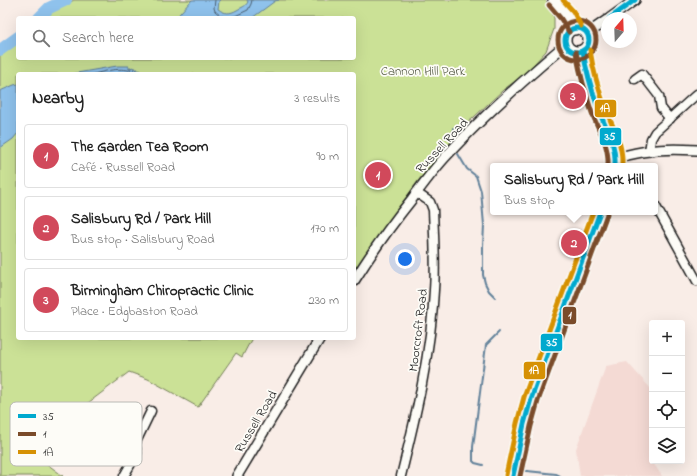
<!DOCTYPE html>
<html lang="en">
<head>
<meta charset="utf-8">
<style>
	:root { --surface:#fff; --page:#f2f2f2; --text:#222; --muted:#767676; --line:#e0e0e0; --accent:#d1495b }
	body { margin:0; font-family:"Indie Flower",sans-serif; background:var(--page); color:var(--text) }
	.controls { position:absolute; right:12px; bottom:12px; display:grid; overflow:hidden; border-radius:4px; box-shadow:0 4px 16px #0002 }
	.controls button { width:36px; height:36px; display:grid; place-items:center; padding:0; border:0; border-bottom:1px solid var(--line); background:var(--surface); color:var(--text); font:20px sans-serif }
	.compass { position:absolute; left:601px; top:12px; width:36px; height:36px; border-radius:50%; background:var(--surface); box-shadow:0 4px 16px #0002; rotate:19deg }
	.you { position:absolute; left:405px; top:259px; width:14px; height:14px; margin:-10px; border:3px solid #fff; border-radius:50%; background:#1a73e8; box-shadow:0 0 0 6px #1a73e833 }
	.badge { display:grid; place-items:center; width:26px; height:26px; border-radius:50%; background:var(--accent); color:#fff; font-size:13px; font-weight:700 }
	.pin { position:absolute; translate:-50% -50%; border:2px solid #fff; box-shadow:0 1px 4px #0006 }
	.popup { position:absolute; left:490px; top:163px; width:168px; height:52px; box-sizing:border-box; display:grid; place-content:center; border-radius:4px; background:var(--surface); filter:drop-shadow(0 1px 3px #0005); font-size:13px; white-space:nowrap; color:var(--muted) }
	.popup b { font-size:15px; color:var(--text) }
	.popup::after { content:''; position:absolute; left:50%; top:100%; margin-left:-8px; border:8px solid transparent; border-top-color:var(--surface) }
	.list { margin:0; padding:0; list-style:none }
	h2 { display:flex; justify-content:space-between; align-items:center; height:52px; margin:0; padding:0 16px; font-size:17px }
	h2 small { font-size:13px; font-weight:400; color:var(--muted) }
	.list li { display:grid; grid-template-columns:26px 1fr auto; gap:12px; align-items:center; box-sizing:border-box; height:64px; margin:0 8px 8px; padding:0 8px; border:1px solid var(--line); border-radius:4px }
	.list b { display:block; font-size:15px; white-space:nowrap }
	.list p { margin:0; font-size:13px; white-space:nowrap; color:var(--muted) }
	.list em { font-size:13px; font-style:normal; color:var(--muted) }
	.icon { flex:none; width:22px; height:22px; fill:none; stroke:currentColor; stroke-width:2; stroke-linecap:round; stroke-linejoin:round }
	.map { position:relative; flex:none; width:697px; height:476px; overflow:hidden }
	.search { position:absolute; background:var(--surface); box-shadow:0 4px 16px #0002; left:16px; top:16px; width:340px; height:44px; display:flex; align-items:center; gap:10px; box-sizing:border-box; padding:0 14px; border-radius:4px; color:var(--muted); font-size:15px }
	.panel { position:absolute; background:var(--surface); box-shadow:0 4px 16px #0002; left:16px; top:72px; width:340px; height:268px; border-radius:4px }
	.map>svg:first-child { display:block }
</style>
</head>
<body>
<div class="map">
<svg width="697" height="476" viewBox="0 0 697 476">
	<rect width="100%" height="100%" fill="#f9ede7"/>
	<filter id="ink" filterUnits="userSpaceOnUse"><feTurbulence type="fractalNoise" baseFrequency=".025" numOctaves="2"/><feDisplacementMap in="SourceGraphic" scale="8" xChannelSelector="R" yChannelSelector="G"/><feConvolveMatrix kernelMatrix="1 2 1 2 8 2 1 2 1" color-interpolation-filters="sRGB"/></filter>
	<g filter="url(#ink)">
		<!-- built -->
		<polygon fill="#f4dad4" points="627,362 652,390 652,461 658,461 654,464 662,476 580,476 576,449 606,366"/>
		<!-- green -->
		<polygon fill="#cbe196" stroke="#747e59" points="74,0 545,0 548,3 554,18 554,29 546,51 525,74 503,90 459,131 443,152 418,181 392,217 354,272 354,74 18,74 18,338 252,338 242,357 236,353 198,407 148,379 129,372 27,449 63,476 0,476 0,54 18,43 18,58 354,58 354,18 46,18 54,10"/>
		<!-- water -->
		<g fill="#8fc2ec" stroke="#618099">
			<path d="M192,0H220L219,1L218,9C225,14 230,14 237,10C242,7 245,7 248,2L247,0H279L275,1L252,18H177L180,13Z"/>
			<polygon points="117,66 129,66 129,69 130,67 131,67 130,70 132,67 134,68 133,71 134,68 136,68 135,71 137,69 138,69 137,72 140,70 141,71 139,74 71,74"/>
			<polygon points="18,84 18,133 13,139 0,148 0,91 14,85"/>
		</g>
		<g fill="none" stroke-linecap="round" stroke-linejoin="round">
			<!-- shore -->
			<g stroke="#4a5e6f" stroke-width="1">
				<polyline points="215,0 214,8 215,11 221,16 228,17 235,16 248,10 251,4 252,0"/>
				<path d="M93,74C107,71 125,65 137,74"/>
			</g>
			<!-- stream -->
			<g stroke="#618099" stroke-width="2">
				<polyline points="453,128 455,138"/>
				<polyline points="458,154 467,169 476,176 481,191 484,225 483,246 483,275 485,283 489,291 495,297"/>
				<polyline points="483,465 475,463 473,461 473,447 486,345 499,332"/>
				<polyline points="522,471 527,471 556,474 560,476"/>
			</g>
			<!-- river -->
			<g stroke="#8fc2ec" stroke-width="12">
				<polyline points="39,18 49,8 66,0"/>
				<polyline points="0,50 18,37"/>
			</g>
			<defs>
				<g id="minor">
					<polyline points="635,79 642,74 659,96 661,108 670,119"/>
					<polyline points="649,151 651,139 655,132 697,94"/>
					<polyline points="655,205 697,281"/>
					<polyline points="124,476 137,453 135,444 151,411"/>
					<path d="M401,476C416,415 431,353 434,290C436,264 434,237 433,210L430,202L417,193"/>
				</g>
				<g id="tertiary">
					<polyline points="610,18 635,0"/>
					<polyline points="587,34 607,20"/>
					<path d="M616,158C627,155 638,152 650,151C665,148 681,149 697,150"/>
					<path d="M354,281C372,252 391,225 412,199C424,183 436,166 450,152C486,113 526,78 566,44"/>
					<polyline points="237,476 320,338"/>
				</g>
				<g id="secondary">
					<polyline points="554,0 567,15 575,29"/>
					<circle cx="577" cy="40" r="12"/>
					<path d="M583,51C586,71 592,91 599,111C606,131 618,142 615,166"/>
					<polyline points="513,476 524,424 531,399 600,212"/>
				</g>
			</defs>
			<!-- minor casing -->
			<use href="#minor" stroke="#1c1c1c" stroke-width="11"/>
			<!-- tertiary casing -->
			<use href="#tertiary" stroke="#1c1c1c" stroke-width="12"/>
			<!-- secondary casing -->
			<use href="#secondary" stroke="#1c1c1c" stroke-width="14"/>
			<!-- minor -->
			<use href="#minor" stroke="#fdfcf7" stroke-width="8"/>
			<!-- tertiary -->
			<use href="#tertiary" stroke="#fdfcf7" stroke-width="9"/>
			<!-- secondary -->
			<use href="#secondary" stroke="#fdfcf7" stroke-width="11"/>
			<defs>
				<g id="bus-1">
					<polyline points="610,18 635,0"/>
					<circle cx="577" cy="40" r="12"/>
					<path d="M583,51C586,71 592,91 599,111C607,132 616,142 615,166"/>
					<polyline points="513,476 524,424 531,399 600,212"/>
				</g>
				<g id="bus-2">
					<polyline points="549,5 561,19 569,32"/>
					<circle cx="577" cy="40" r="19"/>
					<path d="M576,52C580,73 585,93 592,113C599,132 609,143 608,166"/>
					<polyline points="520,476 531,426 538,401 607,214"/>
				</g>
				<g id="bus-3">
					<polyline points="563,0 573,11 581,26"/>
					<path d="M590,50C593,70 599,91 606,110C614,131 623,142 622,166"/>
					<polyline points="506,475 517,423 524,397 593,212"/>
				</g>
			</defs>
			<!-- bus-1 casing -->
			<use href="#bus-1" stroke="#fdfcf7" stroke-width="8"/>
			<!-- bus-2 casing -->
			<use href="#bus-2" stroke="#fdfcf7" stroke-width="8"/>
			<!-- bus-3 casing -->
			<use href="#bus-3" stroke="#fdfcf7" stroke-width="8"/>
			<!-- bus-1 -->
			<use href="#bus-1" stroke="#00a9ce" stroke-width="5"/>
			<!-- bus-2 -->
			<use href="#bus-2" stroke="#7a4b2a" stroke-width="5"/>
			<!-- bus-3 -->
			<use href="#bus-3" stroke="#d69104" stroke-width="5"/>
		</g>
	</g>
	<g text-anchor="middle" stroke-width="3.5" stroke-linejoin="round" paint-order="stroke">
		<!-- park labels -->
		<g font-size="13" fill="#515741" stroke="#fdfcf7">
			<text x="423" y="75">Cannon Hill Park</text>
		</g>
		<!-- street labels -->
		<g font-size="13" fill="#1c1c1c" stroke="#fdfcf7">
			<text transform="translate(441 145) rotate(-47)" y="5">Russell Road</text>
			<text transform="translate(417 330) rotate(-83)" y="5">Moorcroft Road</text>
			<text transform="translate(255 421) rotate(-59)" y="5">Russell Road</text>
		</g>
	</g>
	<!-- legend -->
	<rect x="10" y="402" width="132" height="64" rx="6" fill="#fdfcf7" stroke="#bab9b5" stroke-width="1"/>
	<rect x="18" y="414" width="18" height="4" fill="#00a9ce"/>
	<rect x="18" y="432" width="18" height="4" fill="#7a4b2a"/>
	<rect x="18" y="450" width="18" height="4" fill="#d69104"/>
	<g font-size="11" fill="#1c1c1c">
		<text x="43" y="420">35</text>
		<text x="43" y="438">1</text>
		<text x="43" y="456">1A</text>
	</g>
	<g stroke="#fdfcf7" stroke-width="1.5">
		<rect x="594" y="99" width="23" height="19" rx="4" fill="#d69104"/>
		<rect x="599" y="127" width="23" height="19" rx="4" fill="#00a9ce"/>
		<rect x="562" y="306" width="15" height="19" rx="4" fill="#7a4b2a"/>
		<rect x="540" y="333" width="23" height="19" rx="4" fill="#00a9ce"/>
		<rect x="523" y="361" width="23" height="19" rx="4" fill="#d69104"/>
	</g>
	<g font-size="11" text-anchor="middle" font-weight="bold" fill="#fff">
		<text x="605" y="112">1A</text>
		<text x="610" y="140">35</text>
		<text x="570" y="319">1</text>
		<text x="552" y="346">35</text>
		<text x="534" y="374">1A</text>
	</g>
</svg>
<div class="controls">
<button>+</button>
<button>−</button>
<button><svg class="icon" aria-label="locate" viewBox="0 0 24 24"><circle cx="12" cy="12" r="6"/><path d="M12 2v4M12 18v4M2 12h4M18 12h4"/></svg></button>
<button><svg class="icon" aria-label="layers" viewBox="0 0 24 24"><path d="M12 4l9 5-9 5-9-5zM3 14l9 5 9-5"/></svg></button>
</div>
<svg class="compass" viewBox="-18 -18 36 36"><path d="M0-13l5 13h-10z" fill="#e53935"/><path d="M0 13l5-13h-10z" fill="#767676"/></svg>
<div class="you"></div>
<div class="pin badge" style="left:378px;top:175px">1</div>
<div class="pin badge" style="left:574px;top:243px">2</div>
<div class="popup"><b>Salisbury Rd / Park Hill</b>Bus stop</div>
<div class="pin badge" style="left:573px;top:96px">3</div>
<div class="search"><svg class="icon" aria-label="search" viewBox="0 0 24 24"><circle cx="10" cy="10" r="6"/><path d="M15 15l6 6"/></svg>Search here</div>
<section class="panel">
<h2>Nearby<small>3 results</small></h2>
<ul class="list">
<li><span class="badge">1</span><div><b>The Garden Tea Room</b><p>Café · Russell Road</p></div><em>90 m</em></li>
<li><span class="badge">2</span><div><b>Salisbury Rd / Park Hill</b><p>Bus stop · Salisbury Road</p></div><em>170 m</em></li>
<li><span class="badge">3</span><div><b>Birmingham Chiropractic Clinic</b><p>Place · Edgbaston Road</p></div><em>230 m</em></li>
</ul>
</section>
</div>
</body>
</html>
